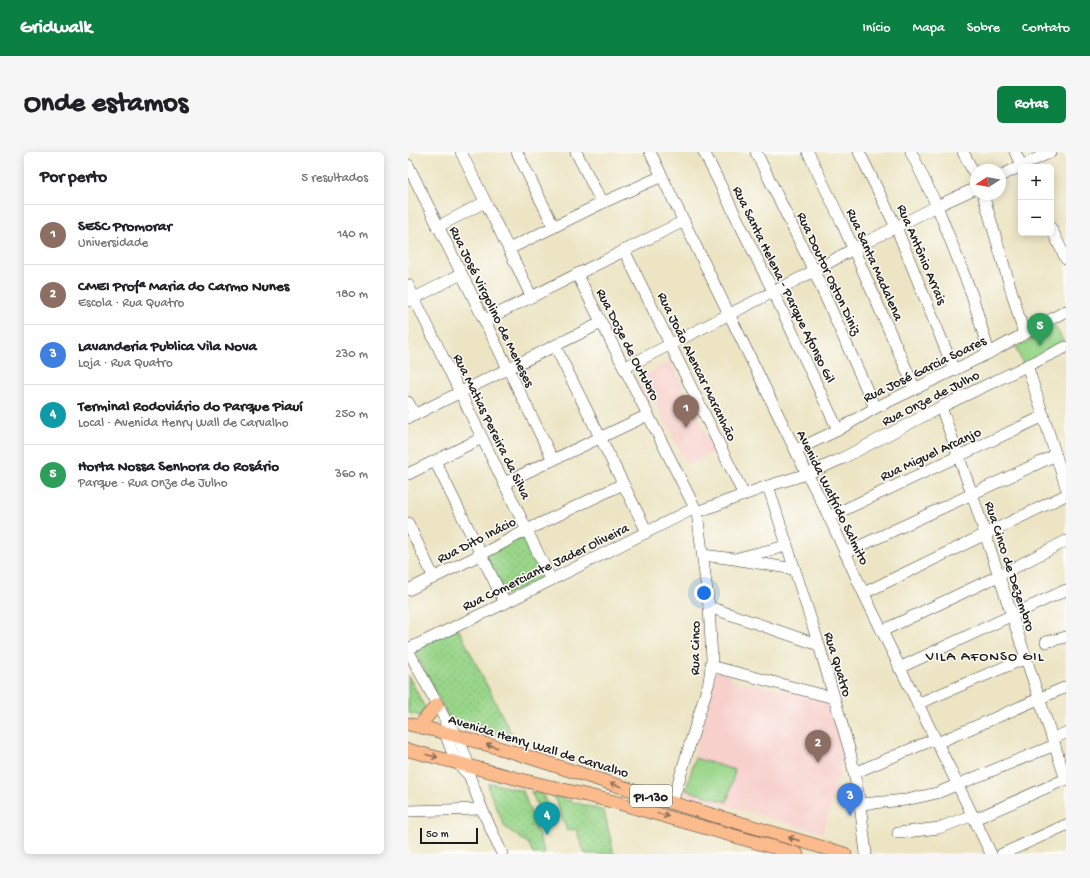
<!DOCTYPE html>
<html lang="pt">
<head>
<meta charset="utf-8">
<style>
	:root { --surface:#fff; --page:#f6f6f6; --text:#202124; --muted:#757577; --line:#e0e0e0; --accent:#0b8043 }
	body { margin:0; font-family:"Gochi Hand",sans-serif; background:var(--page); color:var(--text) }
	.controls { position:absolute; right:12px; top:12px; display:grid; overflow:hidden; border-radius:6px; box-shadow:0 2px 10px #0003 }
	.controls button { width:36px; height:36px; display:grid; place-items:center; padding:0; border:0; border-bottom:1px solid var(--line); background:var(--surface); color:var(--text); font:20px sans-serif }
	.compass { position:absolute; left:562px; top:12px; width:36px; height:36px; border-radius:50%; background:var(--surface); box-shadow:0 2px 10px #0003; rotate:259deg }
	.scale { position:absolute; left:12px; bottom:10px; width:58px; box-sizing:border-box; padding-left:4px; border:2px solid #1c1c1c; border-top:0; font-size:11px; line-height:14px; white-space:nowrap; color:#1c1c1c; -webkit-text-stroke:3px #fdfcf7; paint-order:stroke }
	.you { position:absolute; left:296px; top:441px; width:14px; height:14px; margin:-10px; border:3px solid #fff; border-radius:50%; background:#1a73e8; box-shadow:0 0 0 6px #1a73e833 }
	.badge { display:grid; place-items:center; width:26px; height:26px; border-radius:50%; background:var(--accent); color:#fff; font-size:13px; font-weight:700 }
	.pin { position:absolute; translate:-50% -33px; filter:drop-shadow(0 1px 2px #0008) }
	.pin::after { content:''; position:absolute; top:21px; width:14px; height:12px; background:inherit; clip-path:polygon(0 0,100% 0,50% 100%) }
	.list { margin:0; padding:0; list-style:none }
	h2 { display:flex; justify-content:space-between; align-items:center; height:52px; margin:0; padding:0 16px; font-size:17px }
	h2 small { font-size:13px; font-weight:400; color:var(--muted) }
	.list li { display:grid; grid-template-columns:26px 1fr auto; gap:12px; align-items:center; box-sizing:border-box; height:60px; padding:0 16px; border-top:1px solid var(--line) }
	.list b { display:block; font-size:15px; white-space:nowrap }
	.list p { margin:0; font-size:13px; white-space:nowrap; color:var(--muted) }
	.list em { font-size:13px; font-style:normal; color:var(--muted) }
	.map { position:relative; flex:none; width:658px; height:702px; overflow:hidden; border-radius:6px }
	header { display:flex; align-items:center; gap:24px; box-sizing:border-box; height:56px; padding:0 20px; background:var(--accent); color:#fff }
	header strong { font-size:19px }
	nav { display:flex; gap:22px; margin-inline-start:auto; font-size:14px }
	.intro { display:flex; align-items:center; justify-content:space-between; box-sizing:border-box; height:96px; padding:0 24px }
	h1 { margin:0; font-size:28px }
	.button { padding:10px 18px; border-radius:6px; background:var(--accent); color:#fff; font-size:14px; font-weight:700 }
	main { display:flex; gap:24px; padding:0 24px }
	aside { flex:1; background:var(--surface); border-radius:6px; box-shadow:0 2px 10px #0003 }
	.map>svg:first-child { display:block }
</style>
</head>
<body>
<header>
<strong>Gridwalk</strong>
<nav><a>Início</a><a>Mapa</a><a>Sobre</a><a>Contato</a></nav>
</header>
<div class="intro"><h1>Onde estamos</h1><a class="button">Rotas</a></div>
<main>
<aside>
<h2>Por perto<small>5 resultados</small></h2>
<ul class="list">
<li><span class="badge" style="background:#8d6e63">1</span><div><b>SESC Promorar</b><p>Universidade</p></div><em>140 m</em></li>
<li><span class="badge" style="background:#8d6e63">2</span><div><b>CMEI Profª Maria do Carmo Nunes</b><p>Escola · Rua Quatro</p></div><em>180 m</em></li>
<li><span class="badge" style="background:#3f7fe0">3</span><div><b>Lavanderia Publica Vila Nova</b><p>Loja · Rua Quatro</p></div><em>230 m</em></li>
<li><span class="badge" style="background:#0f9aa8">4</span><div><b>Terminal Rodoviário do Parque Piauí</b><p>Local · Avenida Henry Wall de Carvalho</p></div><em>250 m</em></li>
<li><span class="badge" style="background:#2e9e5b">5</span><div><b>Horta Nossa Senhora do Rosário</b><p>Parque · Rua Onze de Julho</p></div><em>360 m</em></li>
</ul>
</aside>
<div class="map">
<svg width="658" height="702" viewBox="0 0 658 702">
	<defs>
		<pattern id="grass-dots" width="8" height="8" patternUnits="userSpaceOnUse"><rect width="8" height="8" fill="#9ad68a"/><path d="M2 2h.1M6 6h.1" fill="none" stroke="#84b776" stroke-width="1.8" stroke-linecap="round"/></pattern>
	</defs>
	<rect width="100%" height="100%" fill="#fdfcf7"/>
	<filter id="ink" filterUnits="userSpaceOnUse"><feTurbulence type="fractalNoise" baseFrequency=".025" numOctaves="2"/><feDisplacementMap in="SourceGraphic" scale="8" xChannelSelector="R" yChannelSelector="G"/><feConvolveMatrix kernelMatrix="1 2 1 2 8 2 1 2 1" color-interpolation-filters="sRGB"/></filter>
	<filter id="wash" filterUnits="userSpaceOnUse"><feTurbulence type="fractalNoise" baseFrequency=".012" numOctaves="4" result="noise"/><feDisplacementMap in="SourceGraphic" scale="16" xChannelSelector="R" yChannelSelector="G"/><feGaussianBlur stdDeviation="0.9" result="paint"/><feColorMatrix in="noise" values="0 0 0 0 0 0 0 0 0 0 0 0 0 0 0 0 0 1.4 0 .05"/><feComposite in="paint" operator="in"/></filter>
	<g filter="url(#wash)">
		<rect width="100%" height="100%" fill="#ece4c3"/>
		<!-- built -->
		<g fill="#f7d0cc">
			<polygon points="262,209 307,300 279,313 247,249 241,252 228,228"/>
			<polygon points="308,519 322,522 324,529 342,532 346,531 426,552 438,600 415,681 276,642"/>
		</g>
		<!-- grass -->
		<g fill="url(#grass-dots)" stroke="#5b7953">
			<polygon points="114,384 137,424 98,443 78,403"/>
			<polygon points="50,476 106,587 42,568 6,497"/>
			<polygon points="0,523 18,558 14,564 0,561"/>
			<polygon points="83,631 115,639 137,702 125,702 121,692 97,675 81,639 80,632"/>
			<polygon points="123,639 135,643 143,665 135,667"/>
			<polygon points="146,644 196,659 206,702 177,702 168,677 159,679"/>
		</g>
		<!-- garden -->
		<g fill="#9ad68a" stroke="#5b7953">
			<polygon points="647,174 657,192 615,212 608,196"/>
			<polygon points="287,606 327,618 319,650 278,638"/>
		</g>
	</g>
	<g filter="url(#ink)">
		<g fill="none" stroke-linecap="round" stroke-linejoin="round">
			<defs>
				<g id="minor">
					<path d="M53,0C76,48 101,96 123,144"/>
					<polyline points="109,0 146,75"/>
					<polyline points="168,0 194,51"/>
					<path d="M242,0L399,322C421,360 437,402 456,442C498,529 542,615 583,702"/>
					<polyline points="296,0 365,139 430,278"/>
					<polyline points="348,0 406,119 467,256"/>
					<polyline points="400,0 434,71 507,237"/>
					<polyline points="451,0 488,75 546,218"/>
					<polyline points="503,0 529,54 564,143 581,201"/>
					<polyline points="555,0 568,25"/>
					<polyline points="607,0 614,15"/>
					<polyline points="0,13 145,308"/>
					<polyline points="592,24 643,0"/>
					<polyline points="575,42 616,182"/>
					<polyline points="29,75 77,50"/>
					<polyline points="643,76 658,107"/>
					<polyline points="101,97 194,51 254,24"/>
					<polyline points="216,98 336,343"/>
					<polyline points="169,122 289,360 301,455 304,507 301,530 264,651"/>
					<polyline points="0,133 143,428"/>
					<polyline points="1,149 53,122"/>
					<polyline points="77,168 276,69"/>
					<polyline points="147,194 239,380"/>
					<polyline points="619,213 658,335"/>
					<polyline points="216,216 406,119 445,97 529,54 568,36"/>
					<polyline points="0,250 7,263"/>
					<polyline points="533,255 564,342 658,628"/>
					<polyline points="0,266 193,171"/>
					<polyline points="388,298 430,278 467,256 581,201 658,159"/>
					<polyline points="27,309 97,451"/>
					<polyline points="0,322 74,286"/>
					<polyline points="96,331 240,263"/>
					<polyline points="360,334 411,493 442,600 452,652 458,702"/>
					<polyline points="289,360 360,334 399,322 433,307 533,255 658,195"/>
					<polyline points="421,365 636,264"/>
					<polyline points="0,371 26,426"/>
					<polyline points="437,401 648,303"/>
					<polyline points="295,403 326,407 386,417"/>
					<polyline points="330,406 378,394"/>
					<polyline points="0,438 74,402 119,378 215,332"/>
					<polyline points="456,441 658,343"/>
					<polyline points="301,455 411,493"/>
					<polyline points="474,479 590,424 658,389"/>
					<polyline points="638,490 658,485"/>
					<polyline points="0,497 97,451 287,356"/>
					<polyline points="0,498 38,569 50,584 61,614 61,622"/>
					<polyline points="303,514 426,546"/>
					<polyline points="491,516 658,438"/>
					<polyline points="509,552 618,506"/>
					<polyline points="38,569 37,581 48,610 61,623 74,657 94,702"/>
					<polyline points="645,586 658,581"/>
					<polyline points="529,591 658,535"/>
					<polyline points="446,621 527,587"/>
					<polyline points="452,652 498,648 529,641 647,593"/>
					<polyline points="0,659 74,657"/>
					<polyline points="567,667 658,627"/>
					<polyline points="490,681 531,676 565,663"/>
					<polyline points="594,702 658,673"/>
				</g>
				<g id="major">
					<polyline points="0,572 50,584 108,601 264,651 437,702"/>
					<polyline points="11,574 29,553"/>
					<polyline points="0,598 118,629 207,650 389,702"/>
				</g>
			</defs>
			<!-- minor casing -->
			<use href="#minor" stroke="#3b3a35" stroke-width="12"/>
			<!-- major casing -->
			<use href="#major" stroke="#3b3a35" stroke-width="14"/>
			<!-- minor -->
			<use href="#minor" stroke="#fff" stroke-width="11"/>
			<!-- major -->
			<use href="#major" stroke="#fbbb8c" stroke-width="13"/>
		</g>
		<!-- one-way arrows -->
		<defs><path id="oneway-shaft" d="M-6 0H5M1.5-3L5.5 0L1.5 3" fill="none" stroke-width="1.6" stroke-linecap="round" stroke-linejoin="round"/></defs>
		<g stroke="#8c6c54">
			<use href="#oneway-shaft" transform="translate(84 594) rotate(-164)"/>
			<use href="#oneway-shaft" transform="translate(24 604) rotate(14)"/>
			<use href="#oneway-shaft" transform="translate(208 633) rotate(-162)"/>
			<use href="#oneway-shaft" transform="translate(255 663) rotate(16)"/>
			<use href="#oneway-shaft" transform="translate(386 687) rotate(-164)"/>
		</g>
	</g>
	<g text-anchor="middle" stroke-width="3" stroke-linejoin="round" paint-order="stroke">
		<!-- shield labels -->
		<rect fill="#fdfcf7" stroke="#605f5e" stroke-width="1" x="222" y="633" width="42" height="22" rx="3"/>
		<g font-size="13" font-weight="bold" fill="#1c1c1c">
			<text x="243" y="649">PI-130</text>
		</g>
		<!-- street labels -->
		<g font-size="14" fill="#1c1c1c" stroke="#fdfcf7">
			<text transform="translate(515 102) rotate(67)" y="5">Rua Antônio Arrais</text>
			<text transform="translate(468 112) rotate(66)" y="5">Rua Santa Madalena</text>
			<text transform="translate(422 121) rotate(65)" y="5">Rua Doutor Oston Diniz</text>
			<text transform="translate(377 132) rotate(64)" y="5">Rua Santa Helena - Parque Afonso Gil</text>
			<text transform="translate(85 154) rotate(64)" y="5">Rua José Virgolino de Meneses</text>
			<text transform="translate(221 192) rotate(63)" y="5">Rua Doze de Outubro</text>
			<text transform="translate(290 214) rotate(64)" y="5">Rua João Alencar Maranhão</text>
			<text transform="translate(516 216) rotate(-26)" y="5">Rua José Garcia Soares</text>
			<text transform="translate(522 245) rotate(-27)" y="5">Rua Onze de Julho</text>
			<text transform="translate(85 274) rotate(64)" y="5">Rua Matias Pereira da Silva</text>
			<text transform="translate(522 301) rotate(-25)" y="5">Rua Miguel Arcanjo</text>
			<text transform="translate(426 345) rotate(64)" y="5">Avenida Walfrido Salmito</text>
			<text transform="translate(68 387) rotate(-27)" y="5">Rua Dito Inácio</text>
			<text transform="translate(137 414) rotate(-26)" y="5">Rua Comerciante Jader Oliveira</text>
			<text transform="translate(603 414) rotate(72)" y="5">Rua Cinco de Dezembro</text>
			<text transform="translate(286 496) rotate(-89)" y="5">Rua Cinco</text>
			<text transform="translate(431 512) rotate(73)" y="5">Rua Quatro</text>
			<text transform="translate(131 593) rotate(17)" y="5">Avenida Henry Wall de Carvalho</text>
		</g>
		<!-- neighbourhood labels -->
		<g font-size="15" letter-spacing="1" fill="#1c1c1c" stroke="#fdfcf7">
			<text x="577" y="508">VILA AFONSO GIL</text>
		</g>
	</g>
</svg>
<div class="controls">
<button>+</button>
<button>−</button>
</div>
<svg class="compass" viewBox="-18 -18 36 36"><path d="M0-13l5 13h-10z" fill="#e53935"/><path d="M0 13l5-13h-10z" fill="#757577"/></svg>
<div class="scale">50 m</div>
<div class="you"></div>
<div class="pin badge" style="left:278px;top:276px;background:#8d6e63">1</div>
<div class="pin badge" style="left:410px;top:611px;background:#8d6e63">2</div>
<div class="pin badge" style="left:442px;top:664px;background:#3f7fe0">3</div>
<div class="pin badge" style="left:139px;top:683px;background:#0f9aa8">4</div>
<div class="pin badge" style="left:632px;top:194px;background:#2e9e5b">5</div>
</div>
</main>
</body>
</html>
